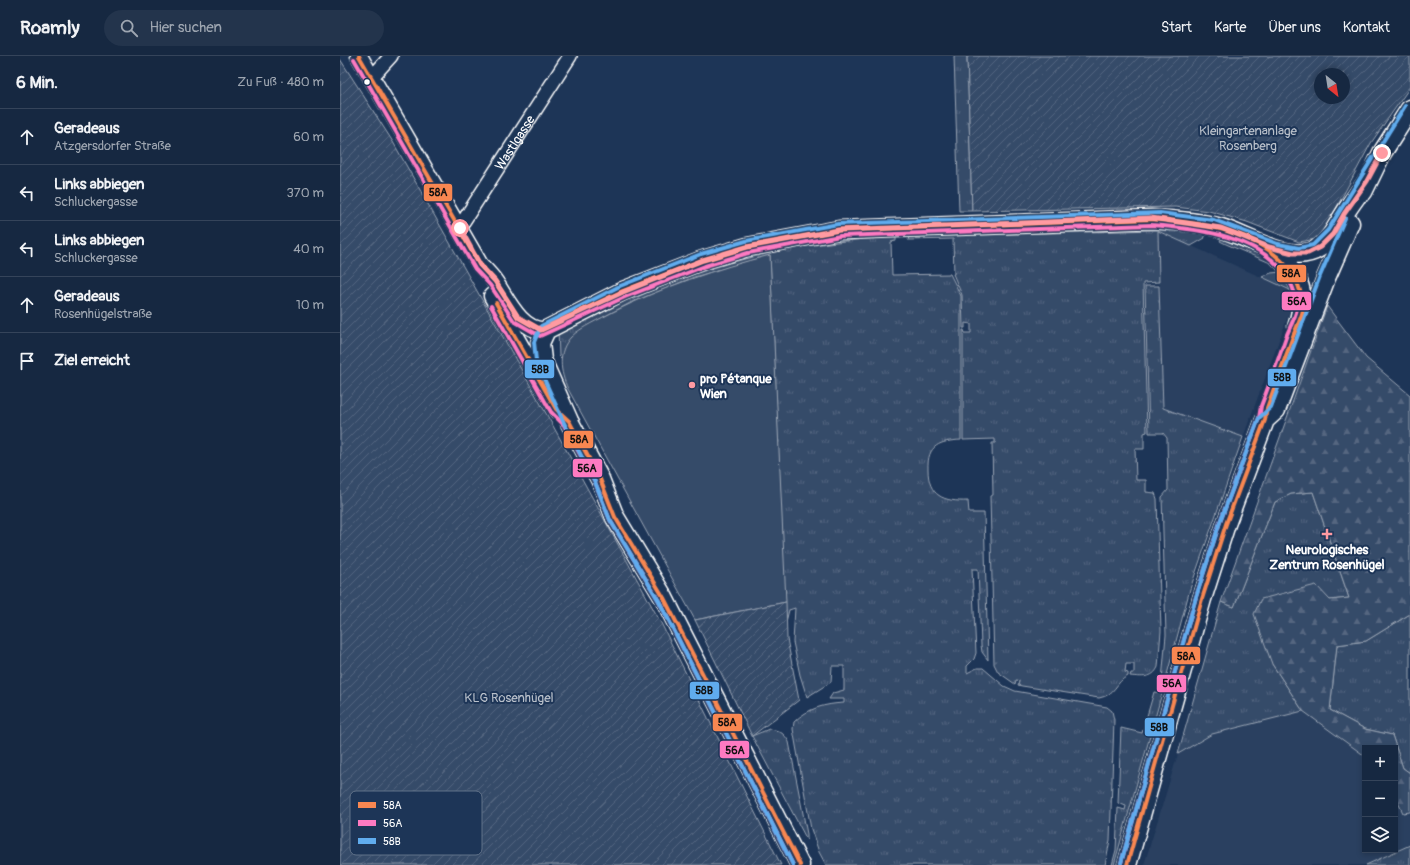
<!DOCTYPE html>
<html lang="de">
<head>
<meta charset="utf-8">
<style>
	:root { --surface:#162841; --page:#23344c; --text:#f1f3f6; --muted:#9ea6b1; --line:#35445a }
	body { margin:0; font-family:Pangolin,sans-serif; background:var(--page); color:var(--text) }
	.controls { position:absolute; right:12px; bottom:12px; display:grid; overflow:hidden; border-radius:0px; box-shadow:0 2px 6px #0003 }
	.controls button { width:36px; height:36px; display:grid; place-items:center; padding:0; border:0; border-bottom:1px solid var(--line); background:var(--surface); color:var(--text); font:20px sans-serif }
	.compass { position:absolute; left:974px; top:12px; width:36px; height:36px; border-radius:50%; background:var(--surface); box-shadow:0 2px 6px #0003; rotate:150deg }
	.stop { position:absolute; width:12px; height:12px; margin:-9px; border:3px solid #ff9aa2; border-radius:50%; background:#fff }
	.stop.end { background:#ff9aa2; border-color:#fff; box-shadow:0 1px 4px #0008 }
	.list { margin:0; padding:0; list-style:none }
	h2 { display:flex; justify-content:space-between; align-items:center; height:52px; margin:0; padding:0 16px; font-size:17px }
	h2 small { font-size:13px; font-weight:400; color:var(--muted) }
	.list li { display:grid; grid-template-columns:26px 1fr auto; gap:12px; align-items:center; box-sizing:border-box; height:56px; padding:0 16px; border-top:1px solid var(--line) }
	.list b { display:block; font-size:15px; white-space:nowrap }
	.list p { margin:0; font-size:13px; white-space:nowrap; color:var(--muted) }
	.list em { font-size:13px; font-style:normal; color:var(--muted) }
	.icon { flex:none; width:22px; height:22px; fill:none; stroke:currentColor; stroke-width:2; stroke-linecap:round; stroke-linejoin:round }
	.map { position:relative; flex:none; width:1070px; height:809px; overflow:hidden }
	header { display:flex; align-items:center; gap:24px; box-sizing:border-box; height:56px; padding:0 20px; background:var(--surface); border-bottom:1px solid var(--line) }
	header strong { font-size:19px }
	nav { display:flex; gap:22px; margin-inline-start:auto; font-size:14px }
	.search { width:280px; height:36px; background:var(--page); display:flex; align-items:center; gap:10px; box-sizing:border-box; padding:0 14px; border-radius:22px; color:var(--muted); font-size:15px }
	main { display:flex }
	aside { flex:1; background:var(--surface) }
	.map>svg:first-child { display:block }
</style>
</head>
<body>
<header>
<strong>Roamly</strong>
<div class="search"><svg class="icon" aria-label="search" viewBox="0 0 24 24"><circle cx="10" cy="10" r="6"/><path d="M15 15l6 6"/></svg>Hier suchen</div>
<nav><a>Start</a><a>Karte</a><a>Über uns</a><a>Kontakt</a></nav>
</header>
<main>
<aside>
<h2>6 Min.<small>Zu Fuß · 480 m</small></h2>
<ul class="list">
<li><svg class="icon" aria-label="ahead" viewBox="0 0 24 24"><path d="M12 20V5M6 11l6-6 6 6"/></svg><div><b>Geradeaus</b><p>Atzgersdorfer Straße</p></div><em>60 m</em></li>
<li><svg class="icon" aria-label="left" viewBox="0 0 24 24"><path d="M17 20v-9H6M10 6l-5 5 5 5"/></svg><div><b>Links abbiegen</b><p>Schluckergasse</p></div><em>370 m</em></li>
<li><svg class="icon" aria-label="left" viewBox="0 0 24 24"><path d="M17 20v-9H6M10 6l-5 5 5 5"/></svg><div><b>Links abbiegen</b><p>Schluckergasse</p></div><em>40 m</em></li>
<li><svg class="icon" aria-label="ahead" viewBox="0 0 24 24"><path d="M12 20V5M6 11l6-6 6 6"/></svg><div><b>Geradeaus</b><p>Rosenhügelstraße</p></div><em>10 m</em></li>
<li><svg class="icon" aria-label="arrive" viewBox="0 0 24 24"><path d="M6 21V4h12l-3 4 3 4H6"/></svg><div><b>Ziel erreicht</b></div></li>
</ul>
</aside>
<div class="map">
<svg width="1070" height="809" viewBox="0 0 1070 809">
	<defs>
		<pattern id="grass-tufts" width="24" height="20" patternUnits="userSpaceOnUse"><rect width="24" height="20" fill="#364b69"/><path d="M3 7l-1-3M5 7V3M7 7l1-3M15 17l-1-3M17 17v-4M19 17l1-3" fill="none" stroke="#546680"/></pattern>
		<pattern id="forest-firs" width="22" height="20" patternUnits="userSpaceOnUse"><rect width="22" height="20" fill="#364b69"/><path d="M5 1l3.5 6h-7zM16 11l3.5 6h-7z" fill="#546680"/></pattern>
		<pattern id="garden-furrows" width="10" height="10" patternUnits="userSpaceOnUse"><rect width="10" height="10" fill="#364b69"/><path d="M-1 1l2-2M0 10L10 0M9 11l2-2" fill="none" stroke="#546680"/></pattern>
	</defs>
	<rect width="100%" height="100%" fill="#1d3557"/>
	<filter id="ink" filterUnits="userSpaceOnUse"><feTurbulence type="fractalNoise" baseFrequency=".025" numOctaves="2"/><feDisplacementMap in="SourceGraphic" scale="8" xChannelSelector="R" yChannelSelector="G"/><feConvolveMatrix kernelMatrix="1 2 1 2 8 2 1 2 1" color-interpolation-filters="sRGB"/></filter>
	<g filter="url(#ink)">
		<!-- built -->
		<g fill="#2a4161" fill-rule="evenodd">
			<polygon points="818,175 950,234 951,252 903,381 823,352"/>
			<path d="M980,267L1070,410V809H804L838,698L881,546ZM1025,692H1055V794H1025Z"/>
		</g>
		<!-- grass -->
		<g fill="url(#grass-tufts)" stroke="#9aa5b4">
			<polygon points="614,0 627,0 632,155 619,155"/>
			<path d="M847,173L862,177L865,182L851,190L818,175L819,226L803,227L807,376L804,377V393H795L796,424H806V436L815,437L817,443L821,575L818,611C813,623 801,621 790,620L791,617H794V608H786L785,616L788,617V620C775,626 776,639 759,642L682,630L678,629L679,625L676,624L675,628L658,616L654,608L650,440L653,439L652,387H655V383L623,384V274H624L625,277H631V268L625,267V272H623L622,239L613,218H614L613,183L568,184L569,181L816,174L846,176Z"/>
			<path d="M556,181V185L551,186L552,219L610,218L621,240V384C600,385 587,389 588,413C588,440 604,446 628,445L629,457H644L648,604L642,596L641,589L638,513H632L636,597L634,603L627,610V617L637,612H643L664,630L675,635L767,651L772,655L774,664L770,784L765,809H486L479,796L471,773L453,673L454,666C468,652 485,648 504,647V643H489L493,637L504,634V610H492L491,626L467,641L460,619L453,586L455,552L449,554L446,566L430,199L354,221L292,246L267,259L231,281L221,302L219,300L218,274L291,241L293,243C380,203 461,186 556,181Z"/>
			<polygon points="881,183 925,200 935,207 933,208 928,206 886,188 880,185"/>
			<polygon points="941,216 950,234 922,221 931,217"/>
			<polygon points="805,230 819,230 823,352 903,381 850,533 825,626 822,624 826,579 822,441 828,434 827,382 823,377 809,377"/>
			<polygon points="973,436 1009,542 990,544 932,608 963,655 872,678 838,698 881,546 894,551 935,446 951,438"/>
			<polygon points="1070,558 1070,717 1063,712 1052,679 1025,673 990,654 997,589 1026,585"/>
			<polygon points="814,636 822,637 774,809 772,809 776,794 778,752 785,754 786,750 778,747 781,672 802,677"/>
			<path d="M429,673C439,674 444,677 449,686L467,778V784L412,680Z"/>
			<polygon points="1070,789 1070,809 1026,809"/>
		</g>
		<!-- forest -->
		<polygon fill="url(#forest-firs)" stroke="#9aa5b4" points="987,250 1026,302 1070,339 1070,558 1026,585 997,589 990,654 1025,673 1052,679 1063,712 1070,717 1070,756 1063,757 1055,740 1055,692 1025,692 1025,700 963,655 932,608 914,558 921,543 976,529 990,544 1009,542 973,436 951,438 935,446 894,551 881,546"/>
		<!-- park -->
		<path fill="#364b69" stroke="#9aa5b4" d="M430,199L446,546L355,564L228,333C220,316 217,296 231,281C241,271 260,263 273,256C323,231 375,213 430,199Z"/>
		<!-- garden -->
		<g fill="url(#garden-furrows)" stroke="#9aa5b4" fill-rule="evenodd">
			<path d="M627,0H1070V31L1031,87L985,173L976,183L959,186L907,166L869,155L835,151L632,155ZM980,18H1004V42H980Z"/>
			<polygon points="0,3 53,86 212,368 321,567 441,809 0,809"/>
			<polygon points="446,546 447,583 459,644 412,680 355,564"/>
		</g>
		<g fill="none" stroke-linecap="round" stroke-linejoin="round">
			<defs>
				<g id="minor">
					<polyline points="32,21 51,0"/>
					<path id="s1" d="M119,172L230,0"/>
				</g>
				<g id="tertiary">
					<path d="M19,0L140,209C145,214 151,220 155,226C166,242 181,277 206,274"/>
					<polyline points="152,240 217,354"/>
				</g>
				<g id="secondary">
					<polyline points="1023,136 1042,97 1070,53"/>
					<path d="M929,191C956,218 970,231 957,271"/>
					<path d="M460,809L324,542L275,461L260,423L229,365L202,304L200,287L206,274L283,235L363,204L407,191L499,174L811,163C834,164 859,166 881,172C908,180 952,210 979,192C992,183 997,169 1005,157C1012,146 1020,136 1027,125"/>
					<polyline points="787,809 862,543 886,468 925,364 936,354 986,222 1010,167"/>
				</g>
			</defs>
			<!-- minor casing -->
			<use href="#minor" stroke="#fff" stroke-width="16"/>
			<!-- tertiary casing -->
			<use href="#tertiary" stroke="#fff" stroke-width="19"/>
			<!-- secondary casing -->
			<use href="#secondary" stroke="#fff" stroke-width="21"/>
			<!-- minor -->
			<use href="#minor" stroke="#1d3557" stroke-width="13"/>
			<!-- tertiary -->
			<use href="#tertiary" stroke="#1d3557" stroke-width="16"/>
			<!-- secondary -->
			<use href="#secondary" stroke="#1d3557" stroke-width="18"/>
			<defs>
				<g id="bus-1">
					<path d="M19,0L140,209L155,225L178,261L201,274L283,235L363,204L407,191L499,174L811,163C862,167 926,174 955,222C959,230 964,245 963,254C961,264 955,274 952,283C944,306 935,329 927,352L925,364L886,468L862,543L787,809"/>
					<polyline points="156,247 216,353 229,365 260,423 275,461 324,542 460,809"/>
				</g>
				<g id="bus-2">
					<path d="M14,3L135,213L150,229L174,265L200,280L285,241L365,210L408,197L500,180L811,169C859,173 922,179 949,224C953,231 958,244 957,253C955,262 949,273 946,281C938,304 930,327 921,350L919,362L880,466L856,541L781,807"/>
					<polyline points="151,250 211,356 224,369 255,426 270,464 319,545 453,809"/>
				</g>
				<g id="bus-3">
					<polyline points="781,807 856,541 880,466 919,362 931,351 980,220 1005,162"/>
					<polyline points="453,809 319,545 270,464 255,426 224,367 196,305 194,286 201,270 280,230 361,198 406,185 498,168 820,157 874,164 938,188 959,192 973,189 988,174 1065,50"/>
				</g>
			</defs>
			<!-- bus-1 casing -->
			<use href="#bus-1" stroke="#1d3557" stroke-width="7"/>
			<!-- bus-2 casing -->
			<use href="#bus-2" stroke="#1d3557" stroke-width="7"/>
			<!-- bus-3 casing -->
			<use href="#bus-3" stroke="#1d3557" stroke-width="7"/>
			<!-- bus-1 -->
			<use href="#bus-1" stroke="#f88751" stroke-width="4"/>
			<!-- bus-2 -->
			<use href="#bus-2" stroke="#fe7ac1" stroke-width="4"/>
			<!-- bus-3 -->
			<use href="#bus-3" stroke="#60acee" stroke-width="4"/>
		</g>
	</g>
	<g fill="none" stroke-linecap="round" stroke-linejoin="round" filter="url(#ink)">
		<!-- route -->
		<polyline stroke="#ff9aa2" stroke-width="5" points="120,172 140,209 155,225 178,261 201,274 283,236 363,204 407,191 499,174 811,162 881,172 929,191 953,197 968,197 980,191 993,178 1004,158 1027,125 1042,97"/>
	</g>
	<!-- markers -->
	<circle fill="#fff" stroke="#1d3557" stroke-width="1.5" cx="27" cy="26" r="3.5"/>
	<g fill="#ff9aa2" stroke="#1d3557" stroke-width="1.5">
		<circle cx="352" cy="329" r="4"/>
		<path d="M985 472h4v4h4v4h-4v4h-4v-4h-4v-4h4z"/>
	</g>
	<g text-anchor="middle" stroke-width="4" stroke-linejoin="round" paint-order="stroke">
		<!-- park labels -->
		<g font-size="13" fill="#b9c0ca" stroke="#1d3557">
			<text x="908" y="79">Kleingartenanlage<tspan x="908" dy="15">Rosenberg</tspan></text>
			<text x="169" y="646">KLG Rosenhügel</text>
		</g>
		<!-- street labels -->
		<g font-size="13" fill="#fff" stroke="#1d3557">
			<text dy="5" stroke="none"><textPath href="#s1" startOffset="102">Wastlgasse</textPath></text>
		</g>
		<!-- poi labels -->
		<g font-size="13" font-weight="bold" fill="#fff" stroke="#1d3557" text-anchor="start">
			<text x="360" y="327">pro Pétanque<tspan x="360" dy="15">Wien</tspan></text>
			<text x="987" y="498" text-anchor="middle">Neurologisches<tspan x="987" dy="15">Zentrum Rosenhügel</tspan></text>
		</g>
	</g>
	<!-- legend -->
	<rect x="10" y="735" width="132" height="64" rx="6" fill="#1d3557" stroke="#617289" stroke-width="1"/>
	<rect x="18" y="746" width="18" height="6" fill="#f88751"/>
	<rect x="18" y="764" width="18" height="6" fill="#fe7ac1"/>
	<rect x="18" y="782" width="18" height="6" fill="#60acee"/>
	<g font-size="11" fill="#fff">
		<text x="43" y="753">58A</text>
		<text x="43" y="771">56A</text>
		<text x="43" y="789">58B</text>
	</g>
	<g stroke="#1d3557" stroke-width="1.5">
		<rect x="83" y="127" width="30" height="19" rx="4" fill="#f88751"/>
		<rect x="936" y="208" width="31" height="19" rx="4" fill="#f88751"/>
		<rect x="941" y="235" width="31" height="20" rx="4" fill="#fe7ac1"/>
		<rect x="184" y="303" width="31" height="20" rx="4" fill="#60acee"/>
		<rect x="927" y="312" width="30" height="19" rx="4" fill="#60acee"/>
		<rect x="223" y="374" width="31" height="19" rx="4" fill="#f88751"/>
		<rect x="232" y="402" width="31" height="20" rx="4" fill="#fe7ac1"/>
		<rect x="831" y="590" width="30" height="19" rx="4" fill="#f88751"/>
		<rect x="816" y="618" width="31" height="19" rx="4" fill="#fe7ac1"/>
		<rect x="349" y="625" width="31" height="19" rx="4" fill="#60acee"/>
		<rect x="372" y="657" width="31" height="19" rx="4" fill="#f88751"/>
		<rect x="804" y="661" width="31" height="20" rx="4" fill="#60acee"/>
		<rect x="379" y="684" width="31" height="19" rx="4" fill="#fe7ac1"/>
	</g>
	<g font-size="11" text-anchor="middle" font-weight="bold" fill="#111">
		<text x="98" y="140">58A</text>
		<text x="951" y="221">58A</text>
		<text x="957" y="249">56A</text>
		<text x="200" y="317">58B</text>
		<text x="942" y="325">58B</text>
		<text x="239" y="387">58A</text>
		<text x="247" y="416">56A</text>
		<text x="846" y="604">58A</text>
		<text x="832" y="631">56A</text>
		<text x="364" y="638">58B</text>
		<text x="387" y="670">58A</text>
		<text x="819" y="675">58B</text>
		<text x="395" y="698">56A</text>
	</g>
</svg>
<div class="controls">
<button>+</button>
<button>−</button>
<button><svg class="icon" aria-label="layers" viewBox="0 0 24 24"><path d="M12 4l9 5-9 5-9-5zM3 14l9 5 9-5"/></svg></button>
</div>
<svg class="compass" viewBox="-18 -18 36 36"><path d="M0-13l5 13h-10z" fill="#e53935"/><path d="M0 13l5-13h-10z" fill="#9ea6b1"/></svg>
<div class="stop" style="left:120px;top:172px"></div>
<div class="stop end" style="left:1042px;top:97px"></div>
</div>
</main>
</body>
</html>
